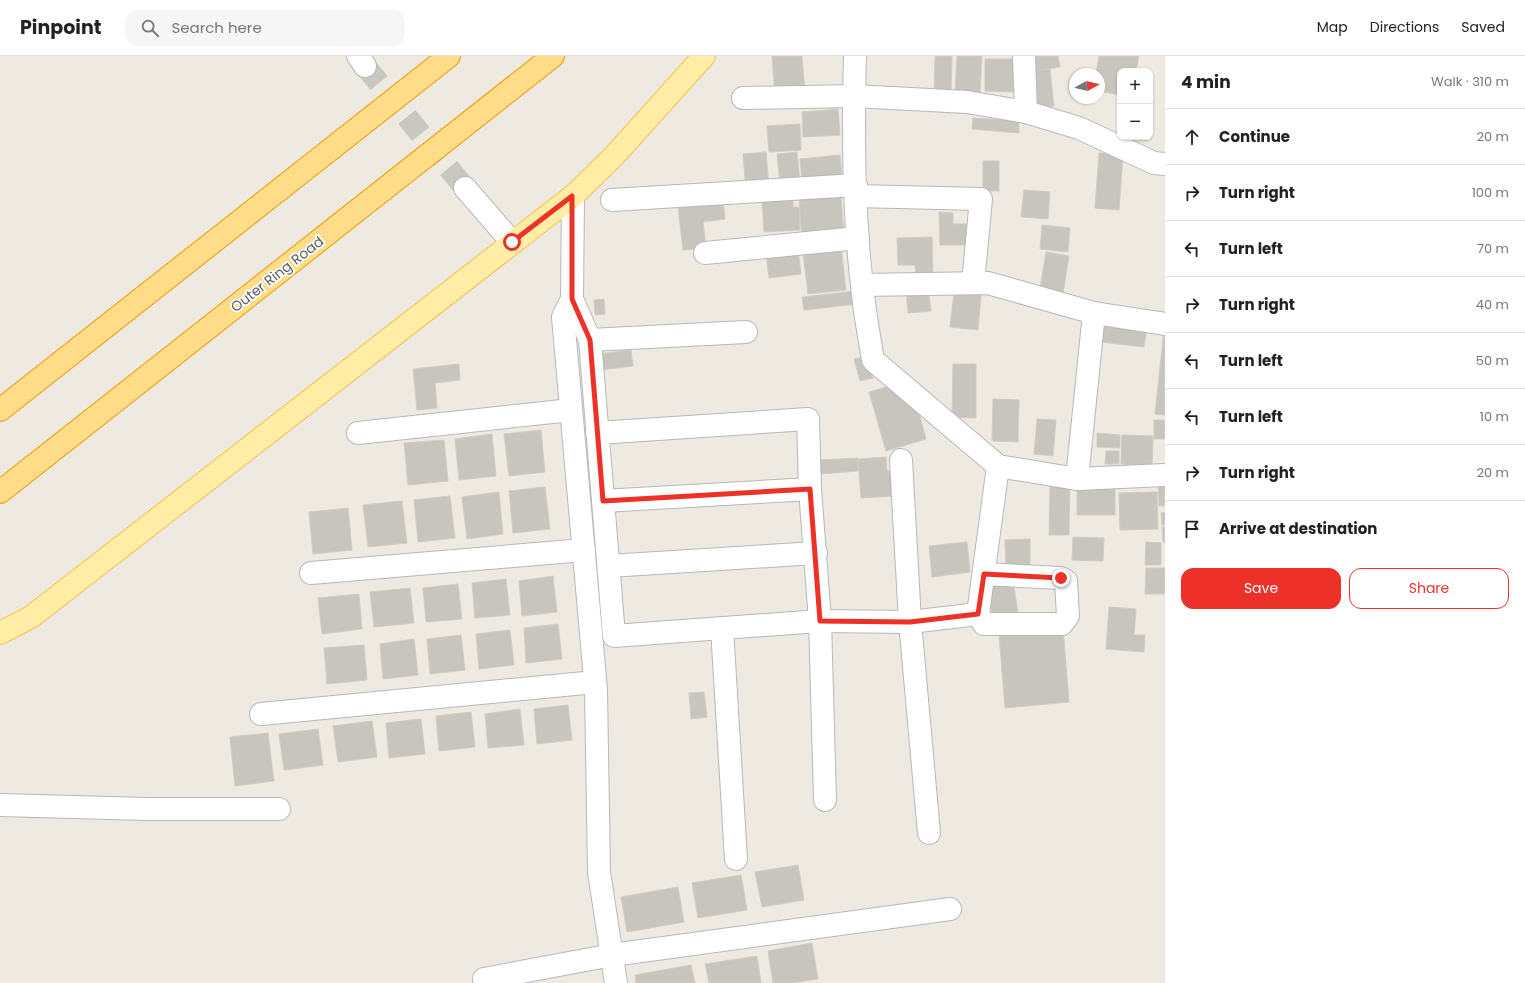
<!DOCTYPE html>
<html lang="en">
<head>
<meta charset="utf-8">
<style>
	:root { --surface:#fff; --page:#f6f6f6; --text:#222; --muted:#767676; --line:#e0e0e0; --accent:#ed3028 }
	body { margin:0; font-family:Poppins,sans-serif; background:var(--page); color:var(--text) }
	.controls { position:absolute; right:12px; top:12px; display:grid; overflow:hidden; border-radius:8px; box-shadow:0 1px 3px #0004 }
	.controls button { width:36px; height:36px; display:grid; place-items:center; padding:0; border:0; border-bottom:1px solid var(--line); background:var(--surface); color:var(--text); font:20px sans-serif }
	.compass { position:absolute; left:1069px; top:12px; width:36px; height:36px; border-radius:50%; background:var(--surface); box-shadow:0 1px 3px #0004; rotate:82deg }
	.stop { position:absolute; width:12px; height:12px; margin:-9px; border:3px solid #ed3028; border-radius:50%; background:#fff }
	.stop.end { background:#ed3028; border-color:#fff; box-shadow:0 1px 4px #0008 }
	.list { margin:0; padding:0; list-style:none }
	h2 { display:flex; justify-content:space-between; align-items:center; height:52px; margin:0; padding:0 16px; font-size:17px }
	h2 small { font-size:13px; font-weight:400; color:var(--muted) }
	.list li { display:grid; grid-template-columns:26px 1fr auto; gap:12px; align-items:center; box-sizing:border-box; height:56px; padding:0 16px; border-top:1px solid var(--line) }
	.list b { display:block; font-size:15px; white-space:nowrap }
	.list em { font-size:13px; font-style:normal; color:var(--muted) }
	.actions { display:flex; gap:8px; padding:12px 16px }
	.actions a { flex:1; padding:9px 0; border:1px solid var(--accent); border-radius:12px; text-align:center; font-size:14px; color:var(--accent) }
	.actions .main { background:var(--accent); color:#fff }
	.icon { flex:none; width:22px; height:22px; fill:none; stroke:currentColor; stroke-width:2; stroke-linecap:round; stroke-linejoin:round }
	.map { position:relative; flex:none; width:1165px; height:927px; overflow:hidden }
	header { display:flex; align-items:center; gap:24px; box-sizing:border-box; height:56px; padding:0 20px; background:var(--surface); border-bottom:1px solid var(--line) }
	header strong { font-size:19px }
	nav { display:flex; gap:22px; margin-inline-start:auto; font-size:14px }
	.search { width:280px; height:36px; background:var(--page); display:flex; align-items:center; gap:10px; box-sizing:border-box; padding:0 14px; border-radius:12px; color:var(--muted); font-size:15px }
	main { display:flex }
	aside { flex:1; background:var(--surface) }
	.map>svg:first-child { display:block }
</style>
</head>
<body>
<header>
<strong>Pinpoint</strong>
<div class="search"><svg class="icon" aria-label="search" viewBox="0 0 24 24"><circle cx="10" cy="10" r="6"/><path d="M15 15l6 6"/></svg>Search here</div>
<nav><a>Map</a><a>Directions</a><a>Saved</a></nav>
</header>
<main>
<div class="map">
<svg width="1165" height="927" viewBox="0 0 1165 927">
	<rect width="100%" height="100%" fill="#eeeae2"/>
	<!-- building -->
	<g fill="#c8c5bf" stroke="#d2ccc0">
		<polygon points="772,0 802,0 805,37 775,39"/>
		<polygon points="935,0 952,0 951,37 934,36"/>
		<polygon points="957,0 982,0 980,38 955,37"/>
		<polygon points="1030,0 1058,0 1060,11 1032,15"/>
		<polygon points="1099,0 1139,0 1136,14 1126,12 1125,15 1120,15 1120,39 1099,35 1099,18 1096,18"/>
		<polygon points="985,3 1015,3 1015,36 985,35"/>
		<polygon points="1050,13 1054,50 1037,52 1033,15"/>
		<polygon points="838,53 840,79 803,81 802,56"/>
		<polygon points="973,62 1019,65 1019,77 972,73"/>
		<polygon points="800,68 801,94 769,96 767,70"/>
		<polygon points="766,96 769,131 746,133 743,98"/>
		<polygon points="797,96 800,125 780,126 777,98"/>
		<polygon points="1099,97 1123,99 1119,154 1095,152"/>
		<polygon points="840,99 842,120 802,124 800,103"/>
		<rect x="983" y="105" width="16" height="30"/>
		<polygon points="1024,134 1050,136 1048,163 1021,161"/>
		<polygon points="841,140 844,181 802,184 799,143"/>
		<polygon points="793,143 793,151 799,151 800,174 764,176 762,145"/>
		<polygon points="723,146 725,163 703,166 706,192 683,194 678,151"/>
		<polygon points="939,156 953,157 953,168 975,168 975,189 940,189"/>
		<polygon points="1042,169 1070,172 1068,196 1040,193"/>
		<polygon points="932,181 933,220 916,220 915,209 898,209 897,182"/>
		<polygon points="841,191 846,234 808,238 803,196"/>
		<polygon points="798,194 801,218 769,222 766,198"/>
		<polygon points="1046,196 1069,200 1062,243 1039,239"/>
		<polygon points="928,231 931,255 908,257 906,233"/>
		<polygon points="856,235 857,248 804,254 802,241"/>
		<polygon points="954,236 981,239 978,274 950,271"/>
		<polygon points="604,243 605,258 595,259 594,244"/>
		<polygon points="1104,265 1147,270 1144,291 1101,286"/>
		<polygon points="1164,274 1165,274 1165,359 1155,358"/>
		<polygon points="631,294 633,310 600,314 598,298"/>
		<polygon points="867,300 873,322 860,325 854,303"/>
		<polygon points="459,308 460,324 435,327 437,352 417,354 413,313"/>
		<polygon points="953,308 976,308 976,362 952,361"/>
		<polygon points="890,330 917,349 926,383 886,395 869,336"/>
		<polygon points="993,343 1019,344 1018,386 992,385"/>
		<polygon points="1037,363 1056,364 1053,400 1034,398"/>
		<rect x="1154" y="364" width="11" height="19"/>
		<polygon points="541,374 545,416 509,420 504,378"/>
		<polygon points="1097,377 1120,379 1120,392 1097,391"/>
		<polygon points="492,378 496,420 459,424 455,383"/>
		<polygon points="1122,379 1153,380 1152,410 1121,408"/>
		<polygon points="444,384 448,425 408,429 404,387"/>
		<polygon points="1106,395 1119,395 1119,408 1105,408"/>
		<polygon points="886,401 887,415 894,415 896,440 861,442 858,403"/>
		<polygon points="858,402 858,415 820,418 818,404"/>
		<polygon points="1158,423 1165,423 1165,450 1159,450"/>
		<polygon points="1050,429 1070,430 1069,479 1049,479"/>
		<polygon points="545,431 550,473 513,477 509,435"/>
		<rect x="1077" y="431" width="38" height="28"/>
		<polygon points="499,436 503,478 467,483 462,441"/>
		<polygon points="1157,436 1158,473 1120,474 1119,437"/>
		<polygon points="450,440 455,482 418,486 414,444"/>
		<polygon points="402,445 407,487 368,491 363,449"/>
		<polygon points="348,452 352,494 313,498 309,456"/>
		<polygon points="1165,456 1165,469 1162,469 1161,457"/>
		<polygon points="1162,471 1165,471 1165,486 1163,486"/>
		<polygon points="1073,481 1104,482 1103,505 1072,504"/>
		<polygon points="1030,483 1030,510 1006,510 1005,484"/>
		<polygon points="967,486 970,516 932,521 929,490"/>
		<polygon points="1146,486 1161,487 1161,509 1145,509"/>
		<polygon points="1146,512 1165,512 1165,538 1145,538"/>
		<polygon points="553,520 557,556 522,560 519,525"/>
		<polygon points="506,523 510,559 475,562 472,527"/>
		<polygon points="1013,523 1018,558 992,561 988,526"/>
		<polygon points="458,528 462,563 426,566 423,532"/>
		<polygon points="410,532 414,567 374,571 370,536"/>
		<polygon points="359,538 362,573 322,578 318,542"/>
		<polygon points="1109,551 1136,553 1134,579 1145,579 1144,596 1106,593"/>
		<polygon points="558,568 562,603 526,607 524,572"/>
		<polygon points="1063,572 1069,646 1005,652 999,578"/>
		<polygon points="510,574 514,609 479,613 476,578"/>
		<polygon points="461,579 465,614 430,618 427,583"/>
		<polygon points="414,583 418,619 383,623 380,588"/>
		<polygon points="364,589 367,624 327,628 324,592"/>
		<polygon points="704,636 707,661 691,663 689,637"/>
		<polygon points="568,649 572,684 537,688 534,653"/>
		<polygon points="520,653 524,689 488,692 485,658"/>
		<polygon points="471,656 475,691 439,695 436,660"/>
		<polygon points="421,663 425,698 389,702 386,667"/>
		<polygon points="372,665 377,701 338,706 333,670"/>
		<polygon points="318,673 323,709 284,714 279,678"/>
		<polygon points="268,677 274,725 235,730 230,681"/>
		<polygon points="798,809 804,844 762,851 755,816"/>
		<polygon points="741,819 747,854 698,862 692,827"/>
		<polygon points="678,831 684,866 627,876 621,841"/>
		<polygon points="812,887 818,923 792,927 773,927 768,895"/>
		<polygon points="757,900 761,927 709,927 705,908"/>
		<polygon points="691,909 695,927 636,927 635,919"/>
	</g>
	<g fill="none" stroke-linecap="round" stroke-linejoin="round">
		<!-- minor-tunnel -->
		<polyline stroke="#c9c7c2" stroke-width="22" stroke-dasharray="22 11" stroke-linecap="butt" points="365,10 465,132"/>
		<defs>
			<g id="minor">
				<polyline points="358,0 365,10"/>
				<path d="M855,0C853,74 853,155 862,229C864,254 869,279 873,304L998,410L1077,423L1165,419"/>
				<polyline points="1024,0 1026,56"/>
				<polyline points="743,42 854,40 967,46 1026,56 1079,72 1154,107 1165,108"/>
				<polyline points="465,132 512,186"/>
				<polyline points="573,140 572,243 590,284 614,580 820,565 910,566 978,558 998,410"/>
				<polyline points="856,140 981,143 973,227"/>
				<polyline points="612,144 856,129"/>
				<polyline points="705,197 858,182"/>
				<polyline points="862,229 988,227 1094,257 1165,268"/>
				<polyline points="572,243 563,261 596,634 599,816 616,927"/>
				<polyline points="590,284 746,276"/>
				<polyline points="358,377 571,354"/>
				<polyline points="597,377 808,363 810,433 820,565 825,744"/>
				<polyline points="901,404 910,566 929,777"/>
				<polyline points="1077,423 1094,257"/>
				<polyline points="603,445 810,433"/>
				<polyline points="609,510 816,497"/>
				<polyline points="311,517 584,494"/>
				<polyline points="978,558 984,568 1062,568 1068,560 1066,525 1061,522 984,518"/>
				<polyline points="722,572 736,803"/>
				<polyline points="261,658 595,626"/>
				<polyline points="0,749 147,753 279,753"/>
				<polyline points="484,923 612,899 950,853"/>
			</g>
			<polyline id="major" points="0,577 31,561 573,140 614,100 704,0"/>
			<g id="highway">
				<polyline points="0,354 449,0"/>
				<polyline points="0,436 553,0"/>
			</g>
		</defs>
		<!-- minor casing -->
		<use href="#minor" stroke="#b5b8bd" stroke-width="24"/>
		<!-- major casing -->
		<use href="#major" stroke="#f4c154" stroke-width="24"/>
		<!-- highway casing -->
		<use href="#highway" stroke="#ef9c00" stroke-width="24"/>
		<!-- minor -->
		<use href="#minor" stroke="#fff" stroke-width="22"/>
		<!-- major -->
		<use href="#major" stroke="#ffeda5" stroke-width="22"/>
		<!-- highway -->
		<use href="#highway" stroke="#ffdc87" stroke-width="22"/>
	</g>
	<g fill="none" stroke-linecap="round" stroke-linejoin="round">
		<!-- route -->
		<polyline stroke="#ed3028" stroke-width="5" points="512,186 572,140 572,243 590,284 603,445 810,433 820,565 910,566 978,558 984,518 1061,522"/>
	</g>
	<g text-anchor="middle" stroke-width="3.5" stroke-linejoin="round" paint-order="stroke">
		<!-- street labels -->
		<g font-size="14" fill="#5a5e63" stroke="#fff">
			<text transform="translate(277 218) rotate(-38)" y="5">Outer Ring Road</text>
		</g>
	</g>
</svg>
<div class="controls">
<button>+</button>
<button>−</button>
</div>
<svg class="compass" viewBox="-18 -18 36 36"><path d="M0-13l5 13h-10z" fill="#e53935"/><path d="M0 13l5-13h-10z" fill="#767676"/></svg>
<div class="stop" style="left:512px;top:186px"></div>
<div class="stop end" style="left:1061px;top:522px"></div>
</div>
<aside>
<h2>4 min<small>Walk · 310 m</small></h2>
<ul class="list">
<li><svg class="icon" aria-label="ahead" viewBox="0 0 24 24"><path d="M12 20V5M6 11l6-6 6 6"/></svg><div><b>Continue</b></div><em>20 m</em></li>
<li><svg class="icon" aria-label="right" viewBox="0 0 24 24"><path d="M7 20v-9h11M14 6l5 5-5 5"/></svg><div><b>Turn right</b></div><em>100 m</em></li>
<li><svg class="icon" aria-label="left" viewBox="0 0 24 24"><path d="M17 20v-9H6M10 6l-5 5 5 5"/></svg><div><b>Turn left</b></div><em>70 m</em></li>
<li><svg class="icon" aria-label="right" viewBox="0 0 24 24"><path d="M7 20v-9h11M14 6l5 5-5 5"/></svg><div><b>Turn right</b></div><em>40 m</em></li>
<li><svg class="icon" aria-label="left" viewBox="0 0 24 24"><path d="M17 20v-9H6M10 6l-5 5 5 5"/></svg><div><b>Turn left</b></div><em>50 m</em></li>
<li><svg class="icon" aria-label="left" viewBox="0 0 24 24"><path d="M17 20v-9H6M10 6l-5 5 5 5"/></svg><div><b>Turn left</b></div><em>10 m</em></li>
<li><svg class="icon" aria-label="right" viewBox="0 0 24 24"><path d="M7 20v-9h11M14 6l5 5-5 5"/></svg><div><b>Turn right</b></div><em>20 m</em></li>
<li><svg class="icon" aria-label="arrive" viewBox="0 0 24 24"><path d="M6 21V4h12l-3 4 3 4H6"/></svg><div><b>Arrive at destination</b></div></li>
</ul>
<div class="actions"><a class="main">Save</a><a>Share</a></div>
</aside>
</main>
</body>
</html>
